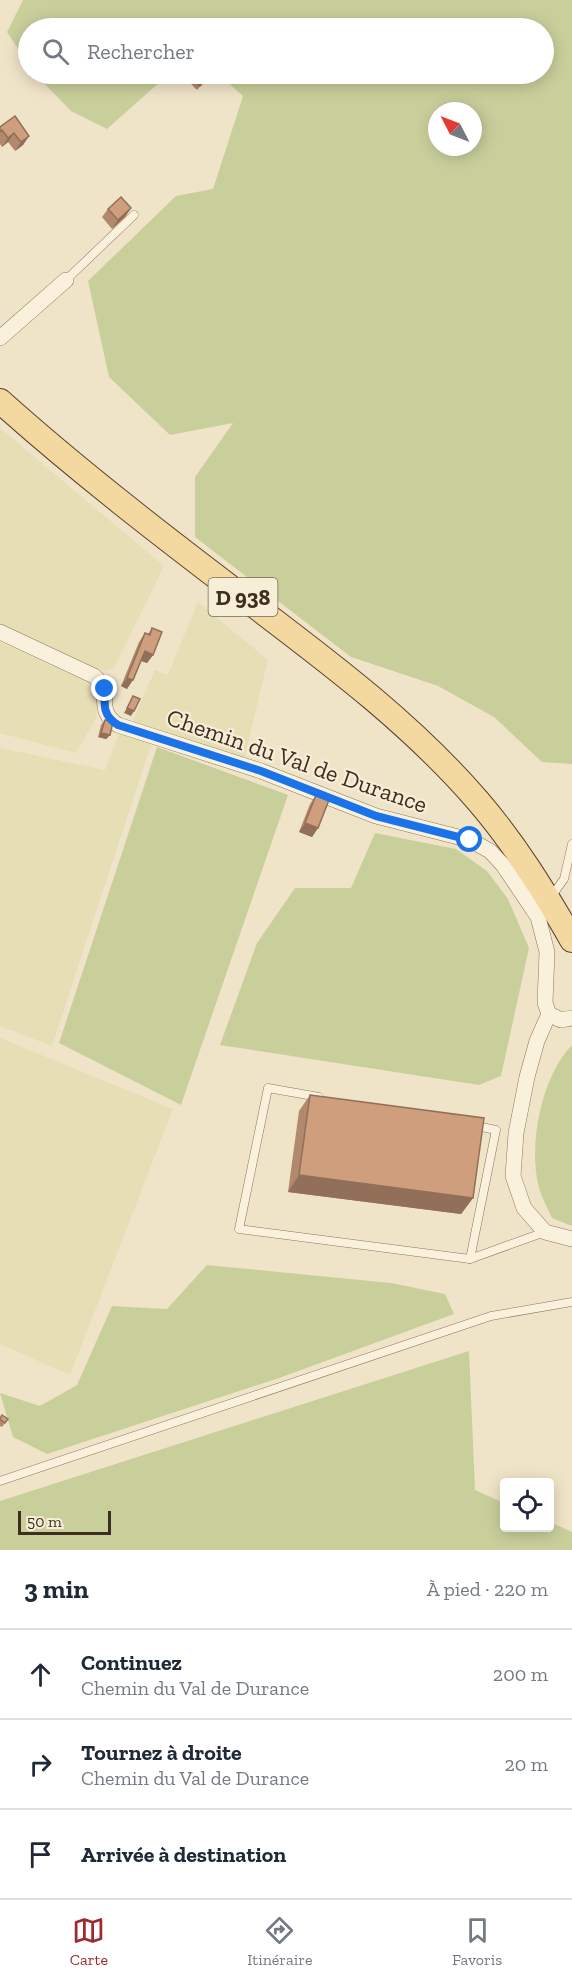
<!DOCTYPE html>
<html lang="fr">
<head>
<meta charset="utf-8">
<style>
	:root { --surface:#fff; --page:#f6f6f7; --text:#1f2937; --muted:#747a83; --line:#e0e1e3; --accent:#9e2a2b }
	body { margin:0; font-family:"Zilla Slab",serif; background:var(--page); color:var(--text) }
	.controls { position:absolute; right:18px; bottom:18px; display:grid; overflow:hidden; border-radius:6px; box-shadow:0 3px 15px #0003 }
	.controls button { width:54px; height:54px; display:grid; place-items:center; padding:0; border:0; border-bottom:2px solid var(--line); background:var(--surface); color:var(--text); font:30px sans-serif }
	.compass { position:absolute; left:428px; top:102px; width:54px; height:54px; border-radius:50%; background:var(--surface); box-shadow:0 3px 15px #0003; rotate:312deg }
	.scale { position:absolute; left:18px; bottom:15px; width:93px; box-sizing:border-box; padding-left:6px; border:3px solid #3d2e20; border-top:0; font-size:16px; line-height:21px; white-space:nowrap; color:#3d2e20; -webkit-text-stroke:4px #f7eed8; paint-order:stroke }
	.stop { position:absolute; width:18px; height:18px; margin:-14px; border:4px solid #1a73e8; border-radius:50%; background:#fff }
	.stop.end { background:#1a73e8; border-color:#fff; box-shadow:0 2px 6px #0008 }
	.list { margin:0; padding:0; list-style:none }
	h2 { display:flex; justify-content:space-between; align-items:center; height:78px; margin:0; padding:0 24px; font-size:26px }
	h2 small { font-size:20px; font-weight:400; color:var(--muted) }
	.list li { display:grid; grid-template-columns:39px 1fr auto; gap:18px; align-items:center; box-sizing:border-box; height:90px; padding:0 24px; border-top:2px solid var(--line) }
	.list b { display:block; font-size:22px; white-space:nowrap }
	.list p { margin:0; font-size:20px; white-space:nowrap; color:var(--muted) }
	.list em { font-size:20px; font-style:normal; color:var(--muted) }
	.icon { flex:none; width:33px; height:33px; fill:none; stroke:currentColor; stroke-width:2; stroke-linecap:round; stroke-linejoin:round }
	.map { position:relative; flex:none; width:572px; height:1550px; overflow:hidden }
	.search { position:absolute; background:var(--surface); box-shadow:0 3px 15px #0003; left:18px; right:18px; top:18px; height:66px; display:flex; align-items:center; gap:15px; box-sizing:border-box; padding:0 21px; border-radius:33px; color:var(--muted); font-size:22px }
	.sheet { height:348px; background:var(--surface) }
	nav { display:flex; justify-content:space-around; align-items:center; box-sizing:border-box; height:84px; border-top:2px solid var(--line); background:var(--surface); font-size:16px; color:var(--muted) }
	nav a { display:grid; justify-items:center; gap:3px }
	nav .on { color:var(--accent) }
	.map>svg:first-child { display:block }
</style>
</head>
<body>
<div class="map">
<svg width="572" height="1550" viewBox="0 0 572 1550">
	<rect width="100%" height="100%" fill="#f0e4c8"/>
	<!-- farmland -->
	<g fill="#e6deb5">
		<polygon points="0,428 164,566 114,668 95,672 0,629"/>
		<polygon points="198,602 268,660 244,760 132,723 155,670 168,675"/>
		<polygon points="0,642 93,685 99,695 96,718 76,753 0,733"/>
		<polygon points="120,732 153,739 52,1046 0,1026 0,748 105,770"/>
		<polygon points="0,1038 173,1109 70,1375 0,1344"/>
	</g>
	<!-- green -->
	<g fill="#c9cf9b" fill-rule="evenodd">
		<path d="M23,0H572V764L542,762L494,717L438,686L351,657L195,537V477L233,423L170,435L109,377L88,281L176,196L213,189L243,96L218,74H544V28H28V64L7,32ZM437,111H473V147H437Z"/>
		<polygon points="35,74 169,74 107,129 71,111"/>
		<polygon points="157,747 288,795 181,1105 59,1043"/>
		<polygon points="375,833 456,849 487,871 508,899 529,948 501,1076 479,1085 220,1045 257,943 295,888 351,888"/>
		<path d="M572,1045V1226L552,1218C548,1209 542,1198 539,1188C528,1145 541,1077 572,1045Z"/>
		<polygon points="207,1265 391,1283 445,1294 454,1314 282,1377 47,1454 13,1437 0,1393 40,1406 77,1385 112,1306 167,1309"/>
		<polygon points="469,1351 475,1490 504,1503 504,1528 550,1528 550,1522 572,1532 572,1550 0,1550 0,1501"/>
	</g>
	<g fill="none" stroke-linecap="round" stroke-linejoin="round">
		<defs>
			<g id="service">
				<polyline points="66,280 134,215"/>
				<polyline points="551,897 564,879 572,844"/>
				<polyline points="319,1097 268,1088 239,1229 470,1259"/>
				<polyline points="472,1125 496,1130 470,1259 545,1232"/>
				<polyline points="0,1481 491,1316 572,1302"/>
			</g>
			<g id="minor">
				<polyline points="0,338 66,280"/>
				<path d="M0,632L94,676C115,692 93,709 118,725L261,771L376,816L470,840L490,851L503,865L538,917L547,952L545,1003L549,1014L561,1020L572,1018"/>
				<polyline points="549,1014 537,1041 527,1077 516,1133 513,1176 524,1208 545,1232 572,1239"/>
			</g>
			<path id="primary" d="M0,401C77,470 160,534 243,597C326,660 410,722 478,801C515,844 544,891 572,940"/>
		</defs>
		<!-- service casing -->
		<use href="#service" stroke="#8d765c" stroke-width="9"/>
		<!-- minor casing -->
		<use href="#minor" stroke="#8d765c" stroke-width="16"/>
		<!-- primary casing -->
		<use href="#primary" stroke="#5b4430" stroke-width="26"/>
		<!-- service -->
		<use href="#service" stroke="#faf1dc" stroke-width="8"/>
		<!-- minor -->
		<use href="#minor" stroke="#faf1dc" stroke-width="15"/>
		<!-- primary -->
		<use href="#primary" stroke="#f3d9a0" stroke-width="24"/>
	</g>
	<!-- wall -->
	<g fill="#b2896c">
		<polygon points="189,74 209,76 197,90 185,78"/>
		<polygon points="0,127 29,136 23,145 15,151 8,142 2,147 0,144"/>
		<polygon points="131,208 125,217 112,229 102,217 108,209"/>
		<polygon points="152,628 153,655 147,663 141,661 127,689 121,686 139,642 145,633 148,634"/>
		<polygon points="105,720 110,735 106,739 98,737 101,725"/>
		<polygon points="316,795 318,828 312,837 299,832 310,804"/>
		<polygon points="310,1095 473,1198 461,1214 288,1192 299,1111"/>
		<polygon points="0,1418 8,1419 2,1427 0,1426"/>
	</g>
	<!-- shaded-wall -->
	<g fill="#916f58">
		<polygon points="14,133 8,142 2,147 8,138"/>
		<polygon points="29,136 23,145 15,151 21,142"/>
		<polygon points="131,208 125,217 112,229 118,220"/>
		<polygon points="145,651 153,655 147,663 139,660"/>
		<polygon points="127,678 133,680 127,689 121,686"/>
		<polygon points="127,708 134,711 131,716 124,713"/>
		<polygon points="101,733 110,735 106,739 98,737"/>
		<polygon points="305,823 318,828 312,837 299,832"/>
		<polygon points="299,1175 473,1198 461,1214 288,1192"/>
	</g>
	<!-- building -->
	<g fill="#cf9f7d" stroke="#916f58" stroke-width="1.5">
		<polygon points="189,74 206,74 209,76 200,86"/>
		<polygon points="15,116 29,136 21,142 14,133 8,138 2,130 0,132 0,127"/>
		<polygon points="121,197 131,208 118,220 108,209"/>
		<polygon points="152,628 162,632 153,655 145,651 133,680 127,678 145,633 150,635"/>
		<polygon points="133,696 140,699 134,711 127,708"/>
		<polygon points="105,720 113,722 110,735 101,733"/>
		<polygon points="316,795 329,800 318,828 305,823"/>
		<polygon points="310,1095 484,1118 473,1198 299,1175"/>
		<polygon points="2,1415 8,1419 5,1423 0,1419"/>
	</g>
	<g fill="none" stroke-linecap="round" stroke-linejoin="round">
		<!-- route -->
		<path stroke="#1a73e8" stroke-width="8" d="M105,689C104,706 103,716 118,725L261,771L376,816L470,840"/>
	</g>
	<g text-anchor="middle" stroke-width="4.5" stroke-linejoin="round" paint-order="stroke">
		<!-- shield labels -->
		<rect fill="#f7eed8" stroke="#756857" stroke-width="1.5" x="208.5" y="578" width="69" height="38" rx="4.5"/>
		<g font-size="22" font-weight="bold" fill="#3d2e20">
			<text x="243" y="605">D 938</text>
		</g>
		<!-- street labels -->
		<g font-size="24" fill="#3d2e20" stroke="#f7eed8">
			<text transform="translate(297 761) rotate(19)" y="8">Chemin du Val de Durance</text>
		</g>
	</g>
</svg>
<div class="controls">
<button><svg class="icon" aria-label="locate" viewBox="0 0 24 24"><circle cx="12" cy="12" r="6"/><path d="M12 2v4M12 18v4M2 12h4M18 12h4"/></svg></button>
</div>
<svg class="compass" viewBox="-18 -18 36 36"><path d="M0-13l5 13h-10z" fill="#e53935"/><path d="M0 13l5-13h-10z" fill="#747a83"/></svg>
<div class="scale">50 m</div>
<div class="stop" style="left:470px;top:840px"></div>
<div class="stop end" style="left:105px;top:689px"></div>
<div class="search"><svg class="icon" aria-label="search" viewBox="0 0 24 24"><circle cx="10" cy="10" r="6"/><path d="M15 15l6 6"/></svg>Rechercher</div>
</div>
<section class="sheet">
<h2>3 min<small>À pied · 220 m</small></h2>
<ul class="list">
<li><svg class="icon" aria-label="ahead" viewBox="0 0 24 24"><path d="M12 20V5M6 11l6-6 6 6"/></svg><div><b>Continuez</b><p>Chemin du Val de Durance</p></div><em>200 m</em></li>
<li><svg class="icon" aria-label="right" viewBox="0 0 24 24"><path d="M7 20v-9h11M14 6l5 5-5 5"/></svg><div><b>Tournez à droite</b><p>Chemin du Val de Durance</p></div><em>20 m</em></li>
<li><svg class="icon" aria-label="arrive" viewBox="0 0 24 24"><path d="M6 21V4h12l-3 4 3 4H6"/></svg><div><b>Arrivée à destination</b></div></li>
</ul>
</section>
<nav>
<a class="on"><svg class="icon" aria-label="map" viewBox="0 0 24 24"><path d="M3 6l6-2 6 2 6-2v14l-6 2-6-2-6 2zM9 4v14M15 6v14"/></svg>Carte</a>
<a><svg class="icon" aria-label="directions" viewBox="0 0 24 24"><path d="M12 3l9 9-9 9-9-9zM9 14v-3h6M13 9l2 2-2 2"/></svg>Itinéraire</a>
<a><svg class="icon" aria-label="saved" viewBox="0 0 24 24"><path d="M7 4h10v16l-5-4-5 4z"/></svg>Favoris</a>
</nav>
</body>
</html>
